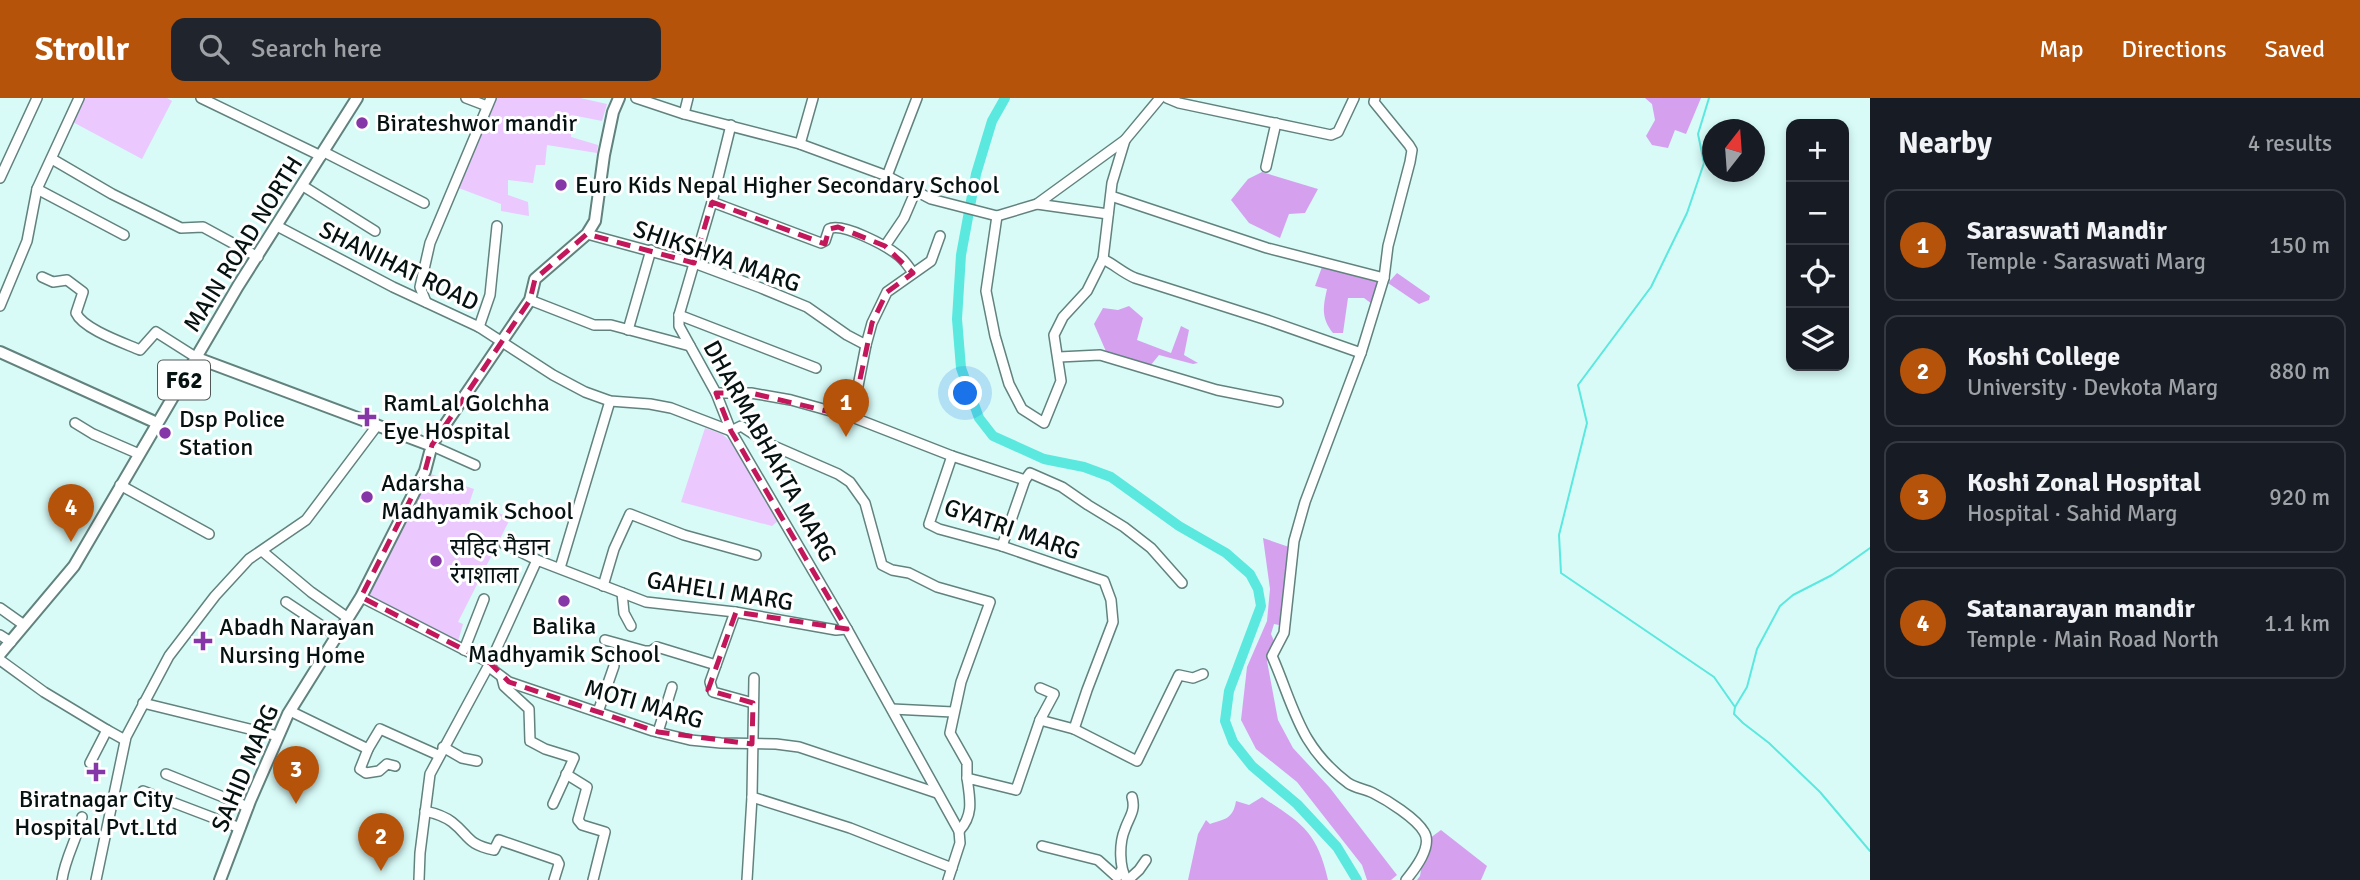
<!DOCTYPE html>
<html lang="en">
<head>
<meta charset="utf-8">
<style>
	:root { --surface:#171b24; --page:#20242c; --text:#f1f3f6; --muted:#9ea1a6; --line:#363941; --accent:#b45309 }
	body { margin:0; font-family:Signika,"Noto Sans Devanagari",sans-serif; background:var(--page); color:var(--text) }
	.controls { position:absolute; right:21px; top:21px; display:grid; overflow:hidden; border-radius:14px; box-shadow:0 4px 10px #0003 }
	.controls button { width:63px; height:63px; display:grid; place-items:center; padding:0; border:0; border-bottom:2px solid var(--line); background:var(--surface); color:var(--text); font:35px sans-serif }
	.compass { position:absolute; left:1702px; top:21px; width:63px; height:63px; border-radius:50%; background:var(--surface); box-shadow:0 4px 10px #0003; rotate:17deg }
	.you { position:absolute; left:966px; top:296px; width:24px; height:24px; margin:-18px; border:5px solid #fff; border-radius:50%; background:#1a73e8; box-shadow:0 0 0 10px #1a73e833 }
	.badge { display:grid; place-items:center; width:46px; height:46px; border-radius:50%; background:var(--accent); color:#fff; font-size:23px; font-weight:700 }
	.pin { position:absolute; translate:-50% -58px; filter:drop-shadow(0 2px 4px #0008) }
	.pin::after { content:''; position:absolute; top:37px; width:24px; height:21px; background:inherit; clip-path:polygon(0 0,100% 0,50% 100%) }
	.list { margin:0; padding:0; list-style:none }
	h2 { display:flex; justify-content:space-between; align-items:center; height:91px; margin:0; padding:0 28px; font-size:30px }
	h2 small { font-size:23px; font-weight:400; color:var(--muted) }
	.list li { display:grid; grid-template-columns:46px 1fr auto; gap:21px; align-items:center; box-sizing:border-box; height:112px; margin:0 14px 14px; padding:0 14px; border:2px solid var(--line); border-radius:14px }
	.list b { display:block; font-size:26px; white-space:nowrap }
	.list p { margin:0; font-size:23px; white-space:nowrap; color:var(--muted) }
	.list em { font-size:23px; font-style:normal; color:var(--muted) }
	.icon { flex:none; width:38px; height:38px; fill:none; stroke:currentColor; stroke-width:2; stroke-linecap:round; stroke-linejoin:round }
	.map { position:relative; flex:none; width:1870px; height:782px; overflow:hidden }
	header { display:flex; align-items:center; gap:42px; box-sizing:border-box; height:98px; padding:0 35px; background:var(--accent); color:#fff }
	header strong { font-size:33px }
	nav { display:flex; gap:38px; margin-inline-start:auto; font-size:24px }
	.search { width:490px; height:63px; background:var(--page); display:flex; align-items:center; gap:18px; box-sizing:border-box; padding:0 24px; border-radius:14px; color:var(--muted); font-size:26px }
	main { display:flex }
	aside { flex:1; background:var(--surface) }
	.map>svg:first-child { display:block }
</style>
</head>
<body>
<header>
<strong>Strollr</strong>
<div class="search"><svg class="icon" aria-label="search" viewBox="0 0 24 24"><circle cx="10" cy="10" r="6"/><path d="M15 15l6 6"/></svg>Search here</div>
<nav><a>Map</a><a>Directions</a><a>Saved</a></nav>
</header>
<main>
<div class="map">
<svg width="1870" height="782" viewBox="0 0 1870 782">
	<rect width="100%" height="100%" fill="#d8fbf8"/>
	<!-- green -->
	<g fill="#ebc8fd">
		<polygon points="81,0 167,0 172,3 142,61 69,22"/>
		<polygon points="493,0 580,0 607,6 602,23 572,17 559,23 558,29 571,34 571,39 598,47 597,55 547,47 545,67 536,67 533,85 508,82 508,97 528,104 529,118 501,113 501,106 456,89"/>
		<polygon points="705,330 722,336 733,346 779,422 772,428 681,404"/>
		<polygon points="428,375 474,391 469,406 511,419 458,524 463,526 457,547 366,499"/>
	</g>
	<!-- forest -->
	<g fill="#d5a1ef">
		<polygon points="1645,0 1701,0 1686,36 1675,32 1668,50 1652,47 1646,38 1655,22 1652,6"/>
		<polygon points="1262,74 1318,91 1305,115 1289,116 1280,140 1249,125 1231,102 1248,81"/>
		<path d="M1322,169L1379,182L1372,206L1364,200H1348L1343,235H1333C1321,220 1323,209 1327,191L1315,188Z"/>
		<polygon points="1397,175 1430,198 1429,202 1419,206 1388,185"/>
		<polygon points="1129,208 1143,220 1137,242 1171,255 1181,228 1189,232 1184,257 1198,265 1193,266 1159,257 1150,268 1108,258 1094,226 1103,210 1118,212"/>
		<polygon points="1263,440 1289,449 1283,513 1279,527 1274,526 1271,536 1274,543 1267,563 1278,622 1293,650 1330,690 1397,777 1391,782 1367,782 1362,767 1297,684 1256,651 1241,622 1247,569 1267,523 1270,491"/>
		<path d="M1262,699C1301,725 1317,733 1328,782H1188L1198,736L1206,722L1210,726C1225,721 1233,721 1236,703L1249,707Z"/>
		<polygon points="1441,732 1487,768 1481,782 1417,782 1420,778 1426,743"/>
	</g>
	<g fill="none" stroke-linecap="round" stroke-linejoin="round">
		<!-- stream -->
		<g stroke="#5be8de" stroke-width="2">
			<polyline points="1709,0 1698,36 1704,65 1687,115 1651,189 1578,287 1587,325 1559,437 1561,475 1714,579 1735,609"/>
			<polyline points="1870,450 1832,477 1793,497 1780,508 1757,551 1747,589 1735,609 1734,616 1743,625 1769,645 1820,694 1870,753"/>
		</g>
		<!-- river -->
		<polyline stroke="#5be8de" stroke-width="10" points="1005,0 992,23 976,76 961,157 957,221 961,270 979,320 993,338 1044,361 1084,369 1111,379 1179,428 1226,455 1250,476 1258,491 1261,508 1229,593 1225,623 1233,644 1252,668 1297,706 1337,749 1357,782"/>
		<defs>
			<g id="minor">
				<polyline points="201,0 321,58"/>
				<polyline points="466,0 487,8"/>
				<polyline points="636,0 684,16 800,46 887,78 931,101 997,118 1037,106 1125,42 1160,0"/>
				<polyline points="1167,0 1179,5 1331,37 1338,34 1354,0"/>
				<path d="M1375,0L1374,4L1409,47L1412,52L1410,64L1388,148L1384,180L1361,255L1305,404L1294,443L1284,535L1272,558C1295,611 1299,648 1348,685C1355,690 1365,691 1373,695C1387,702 1416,720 1424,734C1433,748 1415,771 1406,782"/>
				<polyline points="684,16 688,0"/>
				<polyline points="731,27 712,104 679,217 679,228 716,295 731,333 847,531 959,733 960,745 948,782"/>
				<polyline points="800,46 813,0"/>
				<polyline points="324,54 424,105"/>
				<polyline points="52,61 112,96 181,130 203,129 258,159"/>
				<polyline points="1266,69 1276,25"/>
				<polyline points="887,78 917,0"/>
				<polyline points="0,80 37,0"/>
				<polyline points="303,88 375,133"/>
				<polyline points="37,91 124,137"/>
				<polyline points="1111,98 1267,150 1384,180"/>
				<path d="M712,104L821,145L825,143L829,131C842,124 887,148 899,158C905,163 909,169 913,175"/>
				<polyline points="1037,106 1108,116"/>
				<polyline points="997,118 986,193 995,238 1009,286 1022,311 1044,325 1061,283 1054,237 1063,219 1087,193 1103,161 1112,85 1125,42"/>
				<polyline points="277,128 393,189 479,229 553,277 585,294 610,303 650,306 671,310 731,333"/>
				<polyline points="587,136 694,165 761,190 807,209 847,237 866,247"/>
				<polyline points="885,148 904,120 916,92"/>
				<path d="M1103,161C1115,167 1123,175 1135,180L1267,222L1361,255"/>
				<path d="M42,179L53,184L67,182L83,194L76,215C83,231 124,245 140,252L156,234L197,260"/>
				<polyline points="530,202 594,227 611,227 690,248"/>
				<polyline points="426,204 420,189 430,145 491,0"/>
				<polyline points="0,208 27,143 37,91 79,0"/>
				<polyline points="679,217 816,270"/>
				<polyline points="479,229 490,197 497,128"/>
				<polyline points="628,232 651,152"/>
				<polyline points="1059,259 1100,257 1217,292 1278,304"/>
				<polyline points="716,295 751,295 791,302 852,319 952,358 1025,382"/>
				<polyline points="852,319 866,247 872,225 887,194 931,163 940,138"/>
				<polyline points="75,325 93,336 139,356"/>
				<polyline points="731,333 741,328 769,346 838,376 850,384 865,405 882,467 892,472 909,475 937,489 990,504 961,584 950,635 967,665 967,680"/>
				<polyline points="437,350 475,367"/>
				<polyline points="952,358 929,426 939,431 1002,448 1104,483 1111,502 1113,524 1087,592 1074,631"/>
				<polyline points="120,387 209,436"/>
				<polyline points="504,446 537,462"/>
				<polyline points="1002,448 1025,382 1030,375 1062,389 1088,407 1124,429 1151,450 1182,485"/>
				<polyline points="262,453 311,494 348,520"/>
				<polyline points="560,470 610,303"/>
				<polyline points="603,488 614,451 630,416 684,437 756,457"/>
				<polyline points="622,495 624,515 631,528"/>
				<polyline points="361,499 490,565 493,572 509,584 653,633 690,642 721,645 776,646 799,649 937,695"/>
				<polyline points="286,504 337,538"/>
				<polyline points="0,510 24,527"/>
				<polyline points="735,514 710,584 713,594 753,605"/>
				<polyline points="0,537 11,544"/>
				<polyline points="605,542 645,553 651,553 657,549 716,567"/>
				<polyline points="464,552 484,501"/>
				<polyline points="0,562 44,594 107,632 90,665"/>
				<polyline points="502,580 504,588 529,611 530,643 545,651 574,660 553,706"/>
				<polyline points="143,605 278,638"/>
				<polyline points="892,611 953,614"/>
				<polyline points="290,613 368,651"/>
				<polyline points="598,614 614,568"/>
				<polyline points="1040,622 1074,631 1137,663 1179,577 1193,580 1203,576"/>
				<polyline points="107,632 125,642"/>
				<polyline points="658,634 672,589"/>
				<polyline points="443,649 462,660 477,663"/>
				<polyline points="395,668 387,666 379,673 366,675 360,671 368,651 380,631 438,657"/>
				<polyline points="166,676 248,709"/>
				<polyline points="566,676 587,689 578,722 582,727 605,734 593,782"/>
				<polyline points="143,693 240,730"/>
				<polyline points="752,699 850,730 952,770"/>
				<path d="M425,713C434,715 444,718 452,724C470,738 466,746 494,752L499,742L557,762L559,766L554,782"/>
				<path d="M959,733C974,717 970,701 967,680L1016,692L1040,622L1054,596L1040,590"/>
				<polyline points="1042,748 1098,762 1117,779 1121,773"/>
				<path d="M62,782C65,760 77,741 82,719"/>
				<polyline points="96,782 126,639 169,558 215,498 249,461 306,422 376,329"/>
				<polyline points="419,782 420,755 430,676 490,565 537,462 646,504 735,514 836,532 847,531"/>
				<polyline points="747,782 752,699 754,580"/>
				<path d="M1127,782C1119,770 1119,745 1125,731C1129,719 1136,713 1132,699"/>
				<polyline points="1128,782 1139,772 1146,762"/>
			</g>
			<g id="major">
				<polyline points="0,254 157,325"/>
				<polyline points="197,260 427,346"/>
				<polyline points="434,343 530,202 535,181 587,136 595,123 604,57 613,14 619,0"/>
				<polyline points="0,556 74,468 238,188 357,0"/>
				<polyline points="220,782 250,703 288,616 361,499 425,373 430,354"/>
			</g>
		</defs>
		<!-- minor casing -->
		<use href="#minor" stroke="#62827e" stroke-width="12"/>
		<!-- major casing -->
		<use href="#major" stroke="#62827e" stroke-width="14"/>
		<!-- minor -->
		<use href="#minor" stroke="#fff" stroke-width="9"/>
		<!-- major -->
		<use href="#major" stroke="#fff" stroke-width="10"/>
	</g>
	<!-- marked area -->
	<path fill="none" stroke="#c2185b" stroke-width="5" stroke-dasharray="14 9" stroke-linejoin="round" d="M712,104L825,146L829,131L838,129L885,148L913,175L887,194L872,225L852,319L751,295H716L731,333L847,531L736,514L708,592L753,605L752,646L658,634L509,584L490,565L361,499L425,373L432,347L530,202L535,181L587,136L694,165Z"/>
	<!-- markers -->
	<g fill="#8537a7" stroke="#fff" stroke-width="2.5">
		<circle cx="362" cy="25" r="7"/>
		<circle cx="561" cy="87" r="7"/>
		<path d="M363.5 308.5h7v7h7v7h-7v7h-7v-7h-7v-7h7z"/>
		<circle cx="165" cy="335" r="7"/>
		<circle cx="367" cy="399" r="7"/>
		<circle cx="436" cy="463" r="7"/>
		<circle cx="564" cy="503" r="7"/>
		<path d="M199.5 532.5h7v7h7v7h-7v7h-7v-7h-7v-7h7z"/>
		<path d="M92.5 663.5h7v7h7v7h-7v7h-7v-7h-7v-7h7z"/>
	</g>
	<g text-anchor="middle" stroke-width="6" stroke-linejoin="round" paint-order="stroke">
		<!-- shield labels -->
		<rect fill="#fff" stroke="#515958" stroke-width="2" x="158" y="262.5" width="52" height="39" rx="5"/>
		<g font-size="23" font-weight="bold" fill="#061211">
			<text x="184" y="290">F62</text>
		</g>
		<!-- poi labels -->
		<g font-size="24" fill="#061211" stroke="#fff" text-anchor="start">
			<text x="376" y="33">Birateshwor mandir</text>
			<text x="575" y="95">Euro Kids Nepal Higher Secondary School</text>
			<text x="383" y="313">RamLal Golchha<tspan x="383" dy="28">Eye Hospital</tspan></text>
			<text x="179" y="329">Dsp Police<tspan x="179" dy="28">Station</tspan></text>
			<text x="381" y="393">Adarsha<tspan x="381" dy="28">Madhyamik School</tspan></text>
			<text x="450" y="457">सहिद मैडान<tspan x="450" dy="28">रंगशाला</tspan></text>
			<text x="564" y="536" text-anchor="middle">Balika<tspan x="564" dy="28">Madhyamik School</tspan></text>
			<text x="219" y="537">Abadh Narayan<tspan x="219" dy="28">Nursing Home</tspan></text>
			<text x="96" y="709" text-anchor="middle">Biratnagar City<tspan x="96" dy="28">Hospital Pvt.Ltd</tspan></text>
		</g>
		<!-- street labels -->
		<g font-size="24" fill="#061211" stroke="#fff">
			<text transform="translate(243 146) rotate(-58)" y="8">MAIN ROAD NORTH</text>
			<text transform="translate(717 158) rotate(19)" y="8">SHIKSHYA MARG</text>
			<text transform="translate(399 168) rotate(26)" y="8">SHANIHAT ROAD</text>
			<text transform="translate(770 353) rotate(61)" y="8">DHARMABHAKTA MARG</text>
			<text transform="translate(1012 431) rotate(19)" y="8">GYATRI MARG</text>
			<text transform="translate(720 493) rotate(9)" y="8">GAHELI MARG</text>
			<text transform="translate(644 606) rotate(16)" y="8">MOTI MARG</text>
			<text transform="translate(245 670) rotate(-67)" y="8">SAHID MARG</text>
		</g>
	</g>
</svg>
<div class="controls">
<button>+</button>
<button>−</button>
<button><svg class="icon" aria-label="locate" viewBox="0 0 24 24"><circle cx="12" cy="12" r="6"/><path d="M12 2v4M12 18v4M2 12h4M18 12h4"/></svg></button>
<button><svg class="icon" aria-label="layers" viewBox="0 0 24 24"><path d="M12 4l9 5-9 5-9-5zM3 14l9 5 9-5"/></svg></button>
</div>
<svg class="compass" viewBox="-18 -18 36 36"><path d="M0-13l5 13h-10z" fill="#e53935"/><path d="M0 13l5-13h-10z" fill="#9ea1a6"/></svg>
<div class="you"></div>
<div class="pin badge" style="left:846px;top:339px">1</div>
<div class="pin badge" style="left:381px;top:773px">2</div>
<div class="pin badge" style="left:296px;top:706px">3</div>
<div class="pin badge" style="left:71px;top:444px">4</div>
</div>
<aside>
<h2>Nearby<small>4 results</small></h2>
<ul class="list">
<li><span class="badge">1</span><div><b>Saraswati Mandir</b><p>Temple · Saraswati Marg</p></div><em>150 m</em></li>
<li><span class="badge">2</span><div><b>Koshi College</b><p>University · Devkota Marg</p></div><em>880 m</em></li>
<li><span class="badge">3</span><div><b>Koshi Zonal Hospital</b><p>Hospital · Sahid Marg</p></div><em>920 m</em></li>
<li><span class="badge">4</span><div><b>Satanarayan mandir</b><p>Temple · Main Road North</p></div><em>1.1 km</em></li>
</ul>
</aside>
</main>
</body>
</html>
